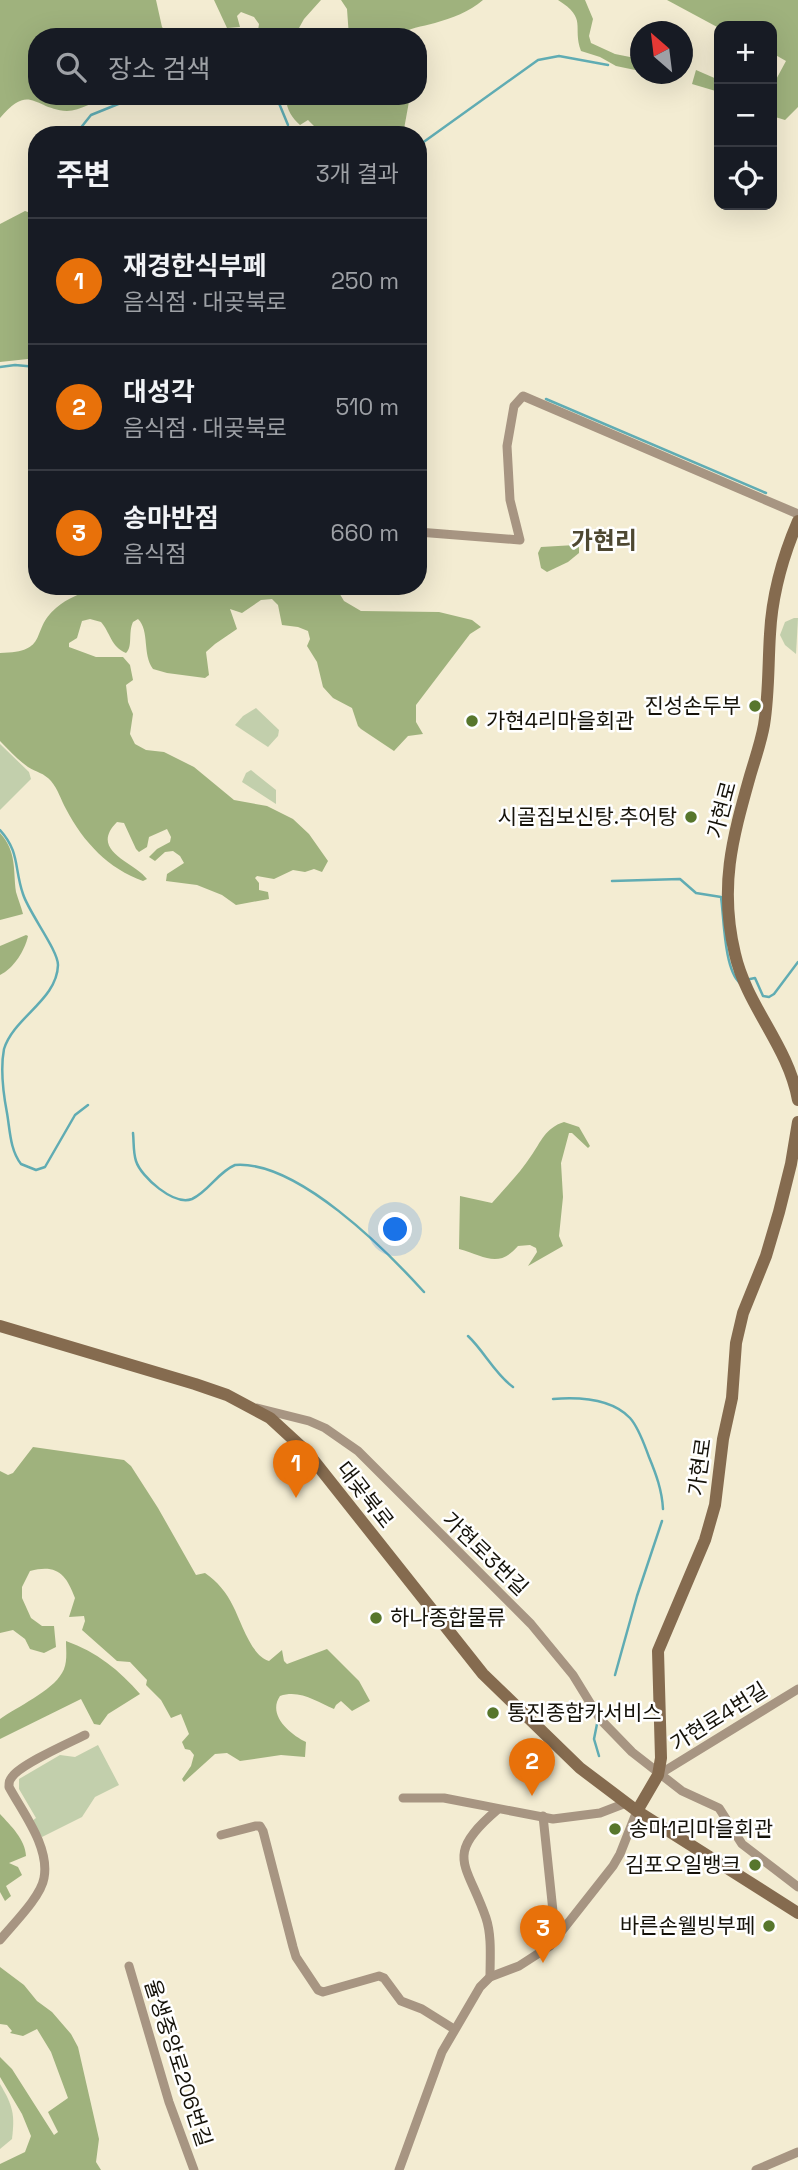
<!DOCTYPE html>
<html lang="ko">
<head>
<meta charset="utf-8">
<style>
	:root { --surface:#171b24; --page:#20242c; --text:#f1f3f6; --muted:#9ea1a6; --line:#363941; --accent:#57762c }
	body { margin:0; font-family:"Space Grotesk","Noto Sans KR",sans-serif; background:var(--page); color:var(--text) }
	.controls { position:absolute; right:21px; top:21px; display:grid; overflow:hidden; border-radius:14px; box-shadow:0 7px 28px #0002 }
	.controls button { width:63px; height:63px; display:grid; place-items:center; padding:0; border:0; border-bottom:2px solid var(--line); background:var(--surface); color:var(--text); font:35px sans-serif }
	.compass { position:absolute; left:630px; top:21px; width:63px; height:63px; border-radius:50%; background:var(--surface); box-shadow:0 7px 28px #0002; rotate:332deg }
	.you { position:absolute; left:396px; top:1230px; width:24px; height:24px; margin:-18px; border:5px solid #fff; border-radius:50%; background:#1a73e8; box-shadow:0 0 0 10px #1a73e833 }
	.badge { display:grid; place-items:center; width:46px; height:46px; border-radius:50%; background:var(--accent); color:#fff; font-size:23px; font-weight:700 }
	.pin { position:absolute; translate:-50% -58px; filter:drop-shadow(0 2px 4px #0008) }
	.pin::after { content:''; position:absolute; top:37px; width:24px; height:21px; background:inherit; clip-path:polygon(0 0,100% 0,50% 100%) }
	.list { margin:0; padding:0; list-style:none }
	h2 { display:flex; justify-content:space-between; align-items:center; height:91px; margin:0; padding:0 28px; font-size:30px }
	h2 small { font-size:23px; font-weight:400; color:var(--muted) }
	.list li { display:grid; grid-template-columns:46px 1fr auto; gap:21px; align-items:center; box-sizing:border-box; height:126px; padding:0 28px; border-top:2px solid var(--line) }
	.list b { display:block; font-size:26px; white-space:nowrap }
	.list p { margin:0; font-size:23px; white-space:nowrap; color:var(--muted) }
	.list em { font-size:23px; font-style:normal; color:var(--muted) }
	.icon { flex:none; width:38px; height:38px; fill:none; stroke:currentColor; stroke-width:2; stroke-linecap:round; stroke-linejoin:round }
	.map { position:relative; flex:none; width:798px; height:2170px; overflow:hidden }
	.search { position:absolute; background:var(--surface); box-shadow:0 7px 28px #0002; left:28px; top:28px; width:399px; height:77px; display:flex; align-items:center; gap:18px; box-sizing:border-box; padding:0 24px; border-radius:28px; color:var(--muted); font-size:26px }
	.panel { position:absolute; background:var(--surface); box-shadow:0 7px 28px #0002; left:28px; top:126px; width:399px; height:469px; border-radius:28px }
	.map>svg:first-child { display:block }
</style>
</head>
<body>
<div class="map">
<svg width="798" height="2170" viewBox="0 0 798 2170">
	<rect width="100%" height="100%" fill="#f3ecd2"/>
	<!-- green -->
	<g fill="#c2cfac">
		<polygon points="794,618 798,618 796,654 785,645 780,635 785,622"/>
		<polygon points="256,708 279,730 278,736 268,747 235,725 243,716"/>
		<polygon points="0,744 29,772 31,779 0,810"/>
		<polygon points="251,770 276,790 276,804 242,782 246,773"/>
		<polygon points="98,1745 119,1785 95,1797 82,1817 42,1837 32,1821 36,1818 19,1789 19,1779 60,1755 75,1757"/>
		<path d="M0,2084C13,2106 15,2114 12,2139L0,2149Z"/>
	</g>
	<!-- forest -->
	<g fill="#9fb27d">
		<path d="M0,0H156L162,27L170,37H37V96H109C97,100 80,111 67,111C34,109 30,82 0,118Z"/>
		<polygon points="214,0 321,0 304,19 294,37 257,37 259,24 254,17 241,12 237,16 240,27 227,28"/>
		<path d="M341,0H483C469,12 452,18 435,23C422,27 408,27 398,37H349L347,9Z"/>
		<path d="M558,0H585L593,19L589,36L591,43L615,54L640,59V71L616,66L600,57L581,51C572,26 588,19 558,0Z"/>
		<polygon points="667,0 798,0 798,107 785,120 772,116 772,87 786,61 772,53 772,26 719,28"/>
		<polygon points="696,70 719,80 719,92 692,84"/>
		<path d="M313,96H410L404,129L399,135H323L308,120L300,125C292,118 287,110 286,99L298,103Z"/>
		<polygon points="25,211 37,215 37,358 0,362 0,224"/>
		<polygon points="575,545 579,546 579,553 568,562 547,572 541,568 538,553 541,547"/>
		<path d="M96,586H335L344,601L361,611L439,612L472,620L481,627L470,634L416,705V722L423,734L408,736L394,751L361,729L358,726L352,708L333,698L323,687L317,662L307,646L310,639L308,631L298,627L282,625L278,605L272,599L261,600L242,613L230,609L237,629L215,644L206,652L209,675L205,678L167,673L153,669C142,654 150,631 138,619L133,622C128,632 133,647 126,653C111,647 110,632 101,622L90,619L82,621L77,638L69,643V647L96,657H123L130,665L133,680L126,685L128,702L133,714L130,734L135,744L146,750L164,752L194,767L234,800L267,806L293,819L309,834L328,861L322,872L314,869L305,872L293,870L274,879L257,876L255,878L259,883V890L268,892L269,899L236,905L222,895L197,885L166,881L167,874L184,863L180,856L173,851L165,852L155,861L149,857L157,849L170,842L171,837L167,829L149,837L147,847L139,852L136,849L124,823L117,822C88,851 135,862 147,879L143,881C109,869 83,842 66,809C61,800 58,789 51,781C44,773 36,772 28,767C18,760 9,750 0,741V653C51,652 29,631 56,608C67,598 83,593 96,586Z"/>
		<path d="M0,833C17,852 13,869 16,892C18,899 21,906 23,914L0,920Z"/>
		<path d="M26,935L28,936C25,950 14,968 0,975V946Z"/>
		<path d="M564,1122L579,1127L590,1146L588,1148L572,1133H569L561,1163L563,1197L559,1236L563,1246L528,1266L537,1252L536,1248L530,1245L518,1246C498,1269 485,1256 459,1249L460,1196L492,1203C505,1188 520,1173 531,1156C541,1142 545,1128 564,1122Z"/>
		<path d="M33,1447L124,1460L131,1466L158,1508L196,1575L205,1573C217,1581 227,1593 233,1606C241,1621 251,1656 269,1661L282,1650L284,1661L287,1664L327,1649L359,1681L370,1701L352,1711L341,1701L336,1705L334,1709C317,1702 300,1689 280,1696C267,1715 290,1734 306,1742L305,1757L281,1755L240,1761L227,1753L215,1754L184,1782L182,1779L191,1766L194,1755L190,1750L185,1749L182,1742L189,1734L181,1714L171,1718L161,1700L146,1685L147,1680L130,1662L117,1661L82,1630L85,1621L84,1616L69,1617L75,1598C66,1574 57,1564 30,1571L22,1587V1598L31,1618L42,1626H54L56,1647L44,1653L30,1649L25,1639L13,1630L0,1633V1471L8,1475L13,1473Z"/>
		<path d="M66,1641C97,1652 119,1670 140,1694L108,1714L100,1725L94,1724L81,1699L0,1739V1719C17,1707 52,1691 62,1673C68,1664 66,1651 66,1641Z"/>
		<path d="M0,1814C11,1826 25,1839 26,1856L9,1863L18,1867L22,1875L6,1886L11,1896L5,1901L0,1892Z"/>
		<polygon points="0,1967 24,1985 37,2001 52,2012 71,2034 78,2047 99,2139 96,2162 101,2170 0,2170 0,2164 25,2152 31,2136 22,2114 0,2077 0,2057 12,2069 54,2135 58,2132 48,2112 68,2098 51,2052 37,2029 23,2036 10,2033 12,2031 7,2025 0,2024"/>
	</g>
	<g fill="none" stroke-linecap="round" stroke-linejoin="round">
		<!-- stream -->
		<g stroke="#60acb3" stroke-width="2.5">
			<polyline points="276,96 288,125"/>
			<polyline points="291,133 292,135"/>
			<polyline points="75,135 91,115 138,96"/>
			<polyline points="418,146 538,60 559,56 608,65"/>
			<polyline points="0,367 15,365 37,367"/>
			<polyline points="546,399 766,493"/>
			<path d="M0,830C20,852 14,868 23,894C29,913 58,950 58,965C57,1000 14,1017 4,1049C0,1070 3,1092 7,1113C10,1130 10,1150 21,1164L36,1170L45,1167L75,1115L88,1105"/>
			<path d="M612,881L680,879L696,893L721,897C724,917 724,970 740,983"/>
			<polyline points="750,979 755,978 763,996 769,997 774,994 798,962"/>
			<path d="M133,1133C134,1142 133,1152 136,1161C141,1177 174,1206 192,1199C209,1191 218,1172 235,1165C297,1160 386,1250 424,1292"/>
			<path d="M468,1336C484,1351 495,1374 513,1387"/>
			<path d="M553,1399C578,1397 611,1398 630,1418C639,1428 644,1444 649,1457C656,1474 662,1490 663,1509"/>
			<polyline points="615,1675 637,1596 662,1521"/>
			<polyline points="597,1724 594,1739 599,1756"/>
		</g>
		<!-- street -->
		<g stroke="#a79582" stroke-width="9">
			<polyline points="418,532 520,540 510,500 507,446 514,406 523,396 798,514"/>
			<polyline points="257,1408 309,1421 325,1428 358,1451 531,1624 573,1675 600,1719 632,1752 682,1791 719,1808 742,1844 798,1887"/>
			<polyline points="658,1775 798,1689"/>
			<polyline points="403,1798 444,1798 553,1819 600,1813 626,1803"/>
			<polyline points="543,1816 556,1940"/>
			<polyline points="221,1835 255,1826 260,1826 263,1831 293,1947 296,1957 318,1990 323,1992 379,1976 384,1978 401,2001 422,2009 454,2029"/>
			<path d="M0,1940C12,1925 41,1897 44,1878C50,1847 23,1813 9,1787C9,1782 9,1781 12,1777C21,1764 69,1743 85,1735"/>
			<polyline points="129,1966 169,2102 194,2170"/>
			<path d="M490,1977C490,1958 492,1936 486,1918C467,1863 443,1856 497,1810"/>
			<polyline points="399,2170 442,2052 480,1987 490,1977 519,1966 550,1946 613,1866 620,1854 637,1811"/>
			<polyline points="756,2170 798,2152"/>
		</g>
		<!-- secondary -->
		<g stroke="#856b4f" stroke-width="12">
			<path d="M798,521C783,556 772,595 770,634C768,665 769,694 764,725C761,742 755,759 750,776C732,840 719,887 735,954C747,1007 788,1045 798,1100"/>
			<polyline points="0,1326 195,1384 227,1395 270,1418 307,1452 483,1674 580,1768 637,1811 798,1913"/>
			<polyline points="637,1811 658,1775 661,1758 658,1651 705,1540 715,1505 723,1439 732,1398 736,1343 743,1313 766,1256 779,1212 791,1164 798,1122"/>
		</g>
	</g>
	<!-- markers -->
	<g fill="#57762c" stroke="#fff" stroke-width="2.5">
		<circle cx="755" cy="706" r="7"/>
		<circle cx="472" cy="721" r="7"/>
		<circle cx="691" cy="817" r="7"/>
		<circle cx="376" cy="1618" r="7"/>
		<circle cx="493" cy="1713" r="7"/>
		<circle cx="615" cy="1829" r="7"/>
		<circle cx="755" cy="1865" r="7"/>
		<circle cx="769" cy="1926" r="7"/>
	</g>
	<g text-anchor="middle" stroke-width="5" stroke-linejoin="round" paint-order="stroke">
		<!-- poi labels -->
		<g font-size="21" fill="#151209" stroke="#fff" text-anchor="end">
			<text x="741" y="713">진성손두부</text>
			<text x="486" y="728" text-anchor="start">가현4리마을회관</text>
			<text x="677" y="824">시골집보신탕.추어탕</text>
			<text x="390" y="1625" text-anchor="start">하나종합물류</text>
			<text x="507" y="1720" text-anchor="start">통진종합카서비스</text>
			<text x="629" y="1836" text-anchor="start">송마1리마을회관</text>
			<text x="741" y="1872">김포오일뱅크</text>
			<text x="755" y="1933">바른손웰빙부페</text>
		</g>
		<!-- street labels -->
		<g font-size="21" fill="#151209" stroke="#fff">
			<text transform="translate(722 810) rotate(-75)" y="7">가현로</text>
			<text transform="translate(700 1467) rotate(-82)" y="7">가현로</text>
			<text transform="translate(365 1495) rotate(52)" y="7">대곶북로</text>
			<text transform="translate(485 1554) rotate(44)" y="7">가현로3번길</text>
			<text transform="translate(719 1717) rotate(-32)" y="7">가현로4번길</text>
			<text transform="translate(178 2063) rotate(72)" y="7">율생중앙로206번길</text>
		</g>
		<!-- quarter labels -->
		<g font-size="24" font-weight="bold" fill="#4e4832" stroke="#fff">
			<text x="604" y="549">가현리</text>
		</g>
	</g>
</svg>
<div class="controls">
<button>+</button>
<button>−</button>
<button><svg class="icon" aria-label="locate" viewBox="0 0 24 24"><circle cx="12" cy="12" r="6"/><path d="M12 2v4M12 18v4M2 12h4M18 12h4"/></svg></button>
</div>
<svg class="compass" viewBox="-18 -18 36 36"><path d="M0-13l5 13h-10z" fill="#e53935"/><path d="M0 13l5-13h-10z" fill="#9ea1a6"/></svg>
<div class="you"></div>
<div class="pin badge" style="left:296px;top:1498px;background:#e8710a">1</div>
<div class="pin badge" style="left:532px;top:1796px;background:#e8710a">2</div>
<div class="pin badge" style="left:543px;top:1963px;background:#e8710a">3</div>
<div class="search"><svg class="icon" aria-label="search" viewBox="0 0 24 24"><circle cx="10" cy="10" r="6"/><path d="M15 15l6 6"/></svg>장소 검색</div>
<section class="panel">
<h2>주변<small>3개 결과</small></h2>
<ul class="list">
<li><span class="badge" style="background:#e8710a">1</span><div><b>재경한식부페</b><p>음식점 · 대곶북로</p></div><em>250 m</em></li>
<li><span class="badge" style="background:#e8710a">2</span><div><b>대성각</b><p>음식점 · 대곶북로</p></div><em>510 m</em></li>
<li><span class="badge" style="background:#e8710a">3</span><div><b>송마반점</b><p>음식점</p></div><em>660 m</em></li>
</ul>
</section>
</div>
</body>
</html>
